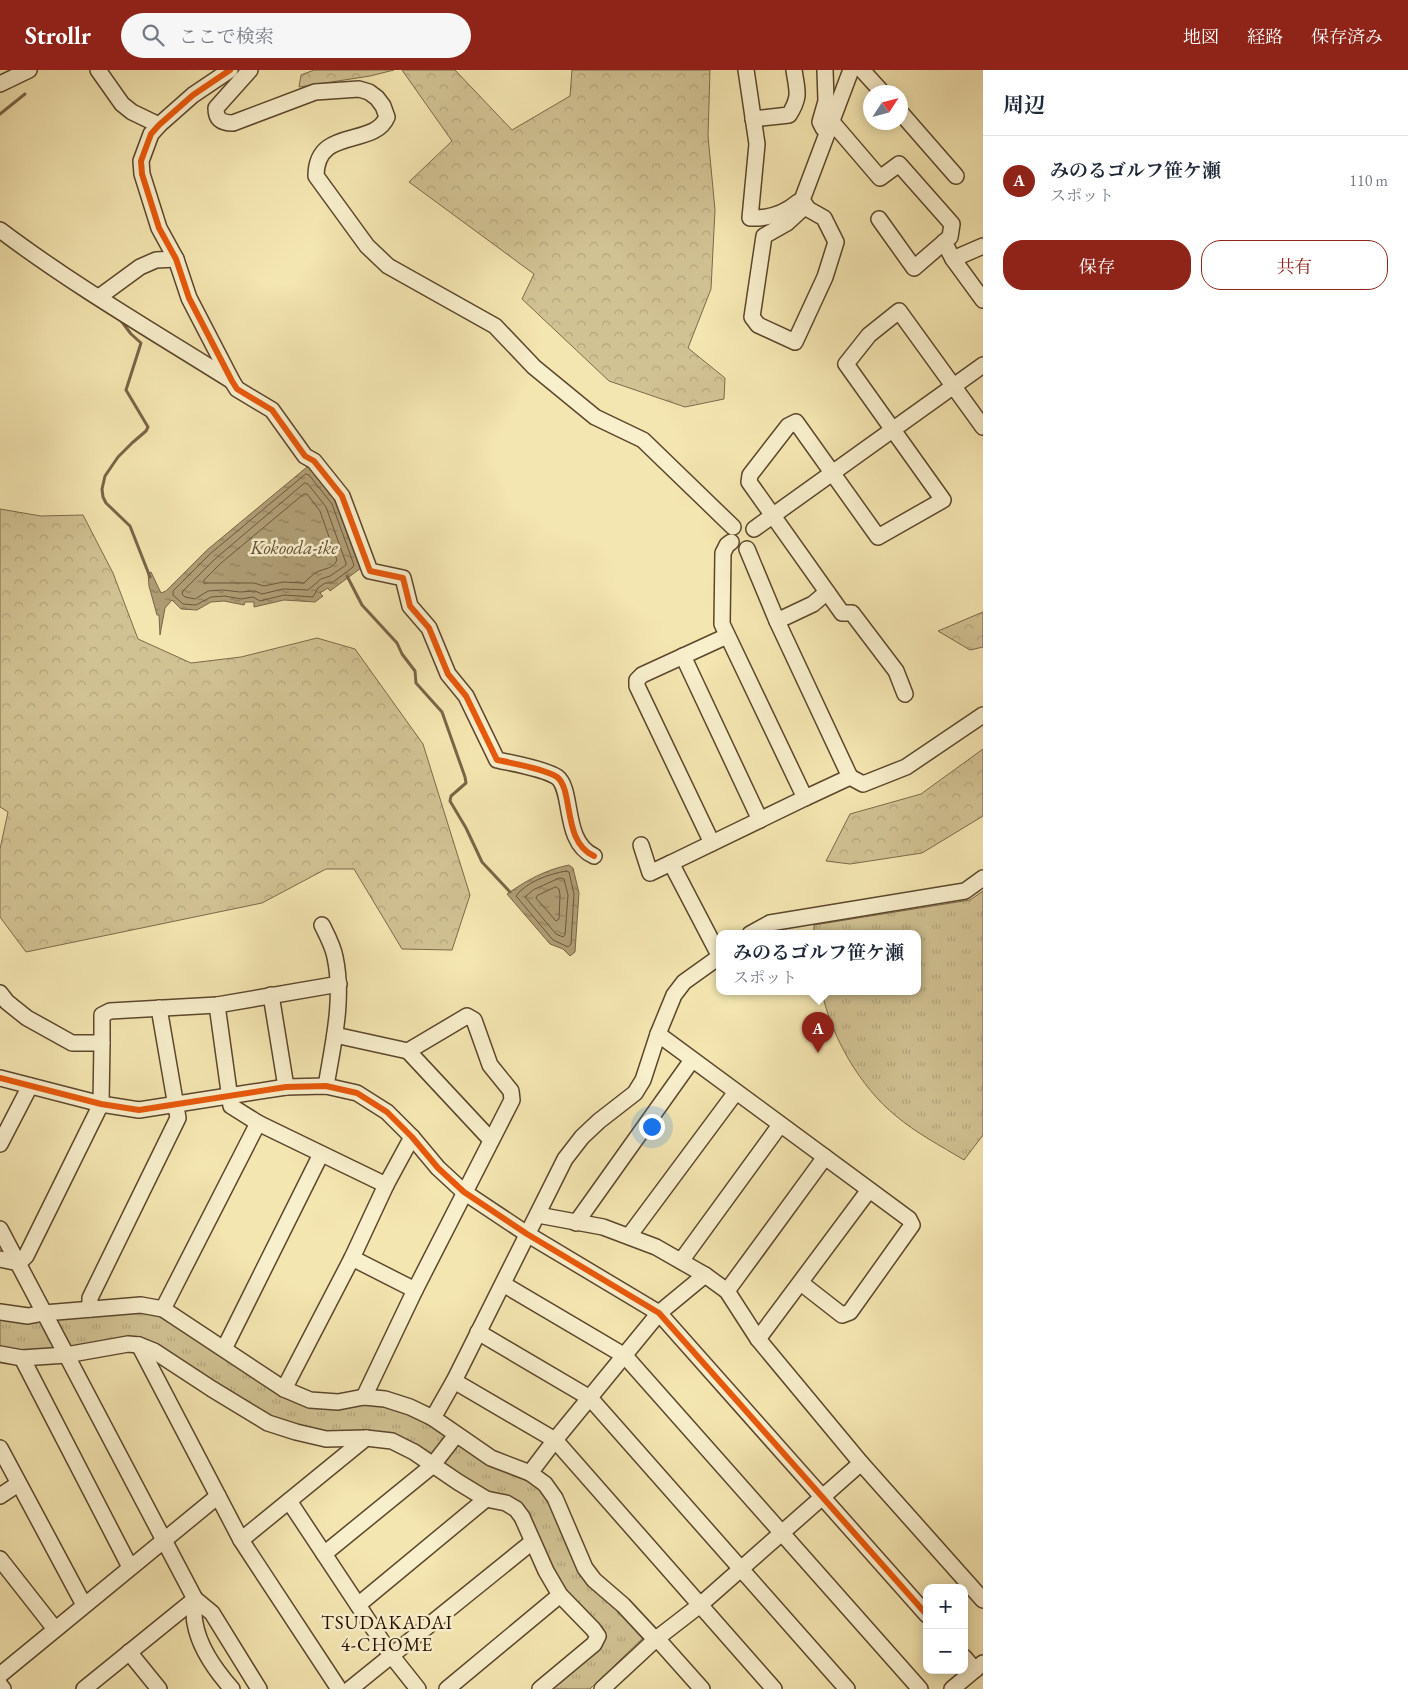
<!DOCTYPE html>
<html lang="ja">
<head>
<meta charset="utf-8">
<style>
	:root { --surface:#fff; --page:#f6f6f7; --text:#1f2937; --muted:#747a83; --line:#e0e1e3; --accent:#8f2418 }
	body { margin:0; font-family:"EB Garamond","Noto Serif JP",serif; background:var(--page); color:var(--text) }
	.controls { position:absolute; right:15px; bottom:15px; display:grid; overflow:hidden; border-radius:10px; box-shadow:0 2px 12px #0003 }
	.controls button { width:45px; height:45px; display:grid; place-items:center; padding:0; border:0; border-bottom:1px solid var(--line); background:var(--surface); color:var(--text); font:25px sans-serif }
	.compass { position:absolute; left:863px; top:15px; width:45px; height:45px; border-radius:50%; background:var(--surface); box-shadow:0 2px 12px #0003; rotate:54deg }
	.you { position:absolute; left:651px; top:1056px; width:18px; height:18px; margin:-12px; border:4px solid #fff; border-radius:50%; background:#1a73e8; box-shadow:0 0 0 8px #1a73e833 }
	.badge { display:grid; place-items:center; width:32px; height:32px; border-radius:50%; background:var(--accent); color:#fff; font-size:16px; font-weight:700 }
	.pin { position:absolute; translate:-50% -41px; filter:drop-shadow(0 1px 2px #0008) }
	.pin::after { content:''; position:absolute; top:26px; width:18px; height:15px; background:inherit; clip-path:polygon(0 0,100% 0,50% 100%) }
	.popup { position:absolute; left:716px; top:860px; width:205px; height:65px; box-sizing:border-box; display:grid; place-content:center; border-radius:10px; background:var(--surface); filter:drop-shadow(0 1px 4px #0005); font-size:16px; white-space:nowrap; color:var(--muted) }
	.popup b { font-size:19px; color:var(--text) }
	.popup::after { content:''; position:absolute; left:50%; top:100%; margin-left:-10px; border:10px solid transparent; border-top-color:var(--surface) }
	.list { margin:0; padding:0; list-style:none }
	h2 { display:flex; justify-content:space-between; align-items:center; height:65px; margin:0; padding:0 20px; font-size:21px }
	h2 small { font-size:16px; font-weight:400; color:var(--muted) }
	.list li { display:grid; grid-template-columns:32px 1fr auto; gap:15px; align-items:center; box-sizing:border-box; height:90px; padding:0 20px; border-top:1px solid var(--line) }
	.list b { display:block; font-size:19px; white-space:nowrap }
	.list p { margin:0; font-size:16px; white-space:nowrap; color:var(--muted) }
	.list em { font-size:16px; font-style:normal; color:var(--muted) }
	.actions { display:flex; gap:10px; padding:15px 20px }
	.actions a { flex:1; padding:11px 0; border:1px solid var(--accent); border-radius:20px; text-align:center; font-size:18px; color:var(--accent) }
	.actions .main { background:var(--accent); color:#fff }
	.icon { flex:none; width:28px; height:28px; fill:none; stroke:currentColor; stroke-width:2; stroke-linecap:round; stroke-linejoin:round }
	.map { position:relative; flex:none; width:983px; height:1619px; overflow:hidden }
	header { display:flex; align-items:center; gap:30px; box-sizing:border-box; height:70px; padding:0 25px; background:var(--accent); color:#fff }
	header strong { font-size:24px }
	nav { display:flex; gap:28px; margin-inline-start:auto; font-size:18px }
	.search { width:350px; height:45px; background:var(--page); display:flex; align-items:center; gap:12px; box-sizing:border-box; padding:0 18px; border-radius:28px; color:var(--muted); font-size:19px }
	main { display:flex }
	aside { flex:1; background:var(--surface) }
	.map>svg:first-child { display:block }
</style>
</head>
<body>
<header>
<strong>Strollr</strong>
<div class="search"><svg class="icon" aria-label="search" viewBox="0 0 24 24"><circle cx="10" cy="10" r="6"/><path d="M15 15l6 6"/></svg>ここで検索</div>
<nav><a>地図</a><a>経路</a><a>保存済み</a></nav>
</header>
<main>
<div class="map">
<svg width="983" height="1619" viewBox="0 0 983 1619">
	<defs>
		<pattern id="grass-tufts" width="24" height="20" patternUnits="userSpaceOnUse" patternTransform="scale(1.25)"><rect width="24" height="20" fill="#d1c293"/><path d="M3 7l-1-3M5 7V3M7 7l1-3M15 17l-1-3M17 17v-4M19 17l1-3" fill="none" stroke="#b3a67d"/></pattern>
		<pattern id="forest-crowns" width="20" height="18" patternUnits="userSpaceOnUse" patternTransform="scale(1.25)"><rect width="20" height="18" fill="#d1c293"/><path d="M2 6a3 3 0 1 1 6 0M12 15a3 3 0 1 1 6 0" fill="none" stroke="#b3a67d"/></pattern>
		<pattern id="water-ripples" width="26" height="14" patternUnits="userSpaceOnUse" patternTransform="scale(1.25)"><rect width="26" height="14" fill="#af9d75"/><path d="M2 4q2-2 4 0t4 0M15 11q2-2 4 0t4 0" fill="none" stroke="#8e7f5e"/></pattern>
	</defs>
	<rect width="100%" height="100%" fill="#f4e6b1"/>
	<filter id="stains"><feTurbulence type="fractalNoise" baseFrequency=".004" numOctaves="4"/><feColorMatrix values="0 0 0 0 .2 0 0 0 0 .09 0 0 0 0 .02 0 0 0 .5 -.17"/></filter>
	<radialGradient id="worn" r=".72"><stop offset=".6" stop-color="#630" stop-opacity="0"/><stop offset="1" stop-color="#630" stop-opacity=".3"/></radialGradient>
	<!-- grass -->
	<g fill="url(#grass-tufts)" stroke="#7d694a">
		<path d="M983,821V1065L964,1090C941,1076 916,1063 896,1046C860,1017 831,966 822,922H917V864H814V855L970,830Z"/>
		<polygon points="115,1240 161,1243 284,1323 365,1331 408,1339 447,1364 448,1369 434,1387 416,1380 327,1365 269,1350 156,1278 68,1278 54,1252 57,1248"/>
		<polygon points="0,1245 37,1248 44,1252 57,1279 55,1284 0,1281"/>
		<polygon points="461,1373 542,1415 573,1485 643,1563 643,1568 590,1619 548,1619 607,1567 563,1523 526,1447 441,1394 456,1375"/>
	</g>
	<!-- forest -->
	<g fill="url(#forest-crowns)" stroke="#7d694a">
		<polygon points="314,0 394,0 370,6 299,17 301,5"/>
		<polygon points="402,0 455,0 512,60 570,26 572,0 710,0 708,66 715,140 711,219 688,278 725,308 724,329 685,337 609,311 522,229 534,204 409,112 452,71"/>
		<polygon points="0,439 41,446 83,445 113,503 138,569 191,593 241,587 317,568 355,579 423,674 470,825 452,880 402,879 354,799 326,799 262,833 26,882 0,847 0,779 8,742 0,737"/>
		<polygon points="983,542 983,577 970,580 938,561"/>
		<polygon points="983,679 983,746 922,783 850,794 826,791 850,744 921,724"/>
	</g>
	<!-- water -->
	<g fill="url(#water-ripples)" stroke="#796547">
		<polygon points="307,397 310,398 336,431 361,498 330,521 328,518 320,523 323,526 315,532 284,530 254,537 254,532 245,532 244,535 224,531 211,532 197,540 181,539 172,530 165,538 160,565 159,545 157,545 149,516 148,503 151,502 161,523 166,521 207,480"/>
		<path d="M569,795L573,798L579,823L575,882L570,886L563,879L550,874L507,824C527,810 545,800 569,795Z"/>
	</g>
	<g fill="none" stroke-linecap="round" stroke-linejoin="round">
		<!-- shore -->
		<g stroke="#6c563b" stroke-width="1">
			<polygon points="306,404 309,405 332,434 354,495 353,497 332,513 325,513 318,518 313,527 284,525 260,531 253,527 241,529 225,526 211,527 196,535 183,534 173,525 173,521 210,484"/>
			<polygon points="305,413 308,414 326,437 346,493 346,495 330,506 321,509 308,520 283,519 262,524 255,521 240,522 223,520 208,521 195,529 185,527 182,524 183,521 215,489"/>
			<path d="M304,424H307L320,441L337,490C333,499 325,498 317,502C312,505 308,509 304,513L283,512L264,516L254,513H204V510L220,494Z"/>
			<path d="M566,801L569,802L574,824L571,874L568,877L553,870L516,826C526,812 549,804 566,801Z"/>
			<polygon points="560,808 564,809 568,825 565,865 563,867 556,864 525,827 533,820"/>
			<polygon points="556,817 559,819 560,825 559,849 556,851 536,828 537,826"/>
		</g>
		<!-- stream -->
		<g stroke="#796547" stroke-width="3">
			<polyline points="0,44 25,24"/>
			<polyline points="119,248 131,264 141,273 126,320 148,357 146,361 132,373 118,387 105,406 102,419 103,427 106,433 130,456 150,507"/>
			<polyline points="347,506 362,535 397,573 402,584 415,601 416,613 442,642 465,707 466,713 451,726 450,731 466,758 482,792 510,822"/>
		</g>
		<defs>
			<g id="minor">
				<polyline points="98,0 122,34 132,42 159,55"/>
				<path d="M230,0L193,25L159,55L151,64L141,91L142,104L159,158L176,189L189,228L232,311L237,319L272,340L305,386L314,391L342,426L370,501L403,508L410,536L429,558L448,604L466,626L497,690C512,693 545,699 557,707C574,720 562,772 594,786"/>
				<path d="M250,0L216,38C216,50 222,53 233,53L315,22L359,19L369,22L377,28L383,36L387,47C374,78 316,56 316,106L367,176L388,196L495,256L534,297L595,347L643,370L733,457"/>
				<path d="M746,0L757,74L750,148C769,149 784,144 798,132"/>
				<polyline points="825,0 826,31 820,52 823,58 828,62"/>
				<polyline points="862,0 882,22"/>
				<polyline points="0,14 29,0"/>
				<polyline points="901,43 956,106"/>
				<path d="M753,49L789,45C801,26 797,21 794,0"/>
				<polyline points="832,52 880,108 899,94 952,154 950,167 914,198 879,149"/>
				<polyline points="802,130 808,139 824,148 836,172 825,207 795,272 758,255 752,247 764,166 787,153 800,141 802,130 851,0"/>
				<path d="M0,160C73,215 154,262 232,311"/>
				<polyline points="944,172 953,189 983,230"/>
				<polyline points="953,189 983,176"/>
				<polyline points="99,227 140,197 156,190 176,189"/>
				<polyline points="754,459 983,295"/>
				<polyline points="747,479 777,551 850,707"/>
				<polyline points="777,551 813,534 827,522"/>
				<polyline points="683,586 760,750"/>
				<polyline points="905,624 896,601 852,543 842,543 749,412 750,405 788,356 796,352 878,467 943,430 846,294 869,265 899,241 983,357"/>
				<polyline points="805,728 850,707 863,714 906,697 983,645"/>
				<polyline points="712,773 637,616 637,610 642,605 727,566"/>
				<polyline points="641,775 650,803 671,793"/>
				<path d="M322,855C327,865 333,876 335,887C344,929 333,974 326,1016"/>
				<polyline points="750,864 770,853 965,821 983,808"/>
				<polyline points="719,885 671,793 805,728 722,554 723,483 727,475 731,472"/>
				<polyline points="0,923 7,932 27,948 72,973 102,973 101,1034 26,1186 19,1193 0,1189"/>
				<polyline points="271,925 286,1017"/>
				<polyline points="217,935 231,1036 258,1053 386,1115"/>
				<polyline points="658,964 909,1149 912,1155 850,1242 842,1245 801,1213"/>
				<polyline points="335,965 408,981 467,946 474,950 490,995 511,1021 512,1030 415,1220 364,1327"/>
				<polyline points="102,973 102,945 110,941 217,935 339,914"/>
				<polyline points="408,981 491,1070"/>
				<polyline points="0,1008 101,1034 139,1040 286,1017 326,1016 357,1023 387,1042 412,1067 438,1098 464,1122 527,1164 659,1243 927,1545"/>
				<polyline points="0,1074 30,1016"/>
				<polyline points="538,1145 603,1157 656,1177 705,1205 727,1221 758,1269 861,1393 983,1530"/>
				<polyline points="576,1153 692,990"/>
				<polyline points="0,1159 195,1529 212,1543 259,1619"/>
				<polyline points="629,1166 736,1022"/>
				<polyline points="352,1188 415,1220"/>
				<polyline points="681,1191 780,1055"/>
				<polyline points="503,1214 625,1286 920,1619"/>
				<polyline points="727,1221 825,1087"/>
				<polyline points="90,1239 90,1228 178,1048 159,938"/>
				<polyline points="163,1239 258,1053"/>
				<polyline points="0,1242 28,1246 44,1243 141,1235 163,1239 284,1319 310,1330 338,1332 364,1327 385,1329 410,1337 433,1348 491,1388 530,1403 545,1414 555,1428 585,1498 594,1510 623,1535 651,1565 661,1573 702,1619"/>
				<polyline points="478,1262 590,1328 847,1619"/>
				<polyline points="758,1269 869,1120"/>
				<polyline points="139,1275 218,1426"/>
				<polyline points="224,1279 321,1084"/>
				<polyline points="0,1284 22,1288 66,1285 128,1274 139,1275 154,1281 212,1319 268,1353 296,1362 326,1369 366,1368 392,1371 414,1382 458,1412 486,1429 506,1433 516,1439 522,1447 546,1501 560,1525 593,1559 598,1566 594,1574 540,1619"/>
				<polyline points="22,1288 130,1497"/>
				<polyline points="454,1311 555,1370 774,1619"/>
				<polyline points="284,1319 352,1188 386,1115 412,1067"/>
				<polyline points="433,1348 454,1311 565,1089 582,1067 599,1051 635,1023 643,1010 658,964 674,925 684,912 719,887"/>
				<polyline points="0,1378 84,1535"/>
				<polyline points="530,1403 555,1370 659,1243 705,1205"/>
				<polyline points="0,1426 18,1414"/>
				<polyline points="289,1431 391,1585 418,1619"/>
				<polyline points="241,1470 339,1619"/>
				<polyline points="324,1484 432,1396 456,1365"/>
				<polyline points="0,1489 55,1559"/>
				<path d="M195,1529C195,1537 193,1546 195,1553C199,1577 216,1601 232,1619"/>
				<polyline points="358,1535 486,1429"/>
				<polyline points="129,1582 159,1619"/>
				<polyline points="964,1587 975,1600"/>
				<polyline points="0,1605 218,1426 241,1470 366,1368"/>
				<polyline points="0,1615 3,1619"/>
				<polyline points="84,1619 195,1529"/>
				<polyline points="350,1619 532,1472"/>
				<polyline points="447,1619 560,1525"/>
				<polyline points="602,1619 656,1569 700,1535 861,1393"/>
				<polyline points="952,1619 983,1593"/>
			</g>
		</defs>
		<!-- minor casing -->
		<use href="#minor" stroke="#5c462d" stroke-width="18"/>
		<!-- minor -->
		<use href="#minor" stroke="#f8efcc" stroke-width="15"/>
		<defs>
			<g id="cycleway">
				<path d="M230,0L193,25L159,55L151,64L141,91L142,104L159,158L176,189L189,228L232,311L237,319L272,340L305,386L314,391L342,426L370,501L403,508L410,536L429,558L448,604L466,626L497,690C512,693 545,699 557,707C574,720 562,772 594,786"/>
				<polyline points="0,1008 101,1034 139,1040 286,1017 326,1016 357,1023 387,1042 412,1067 438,1098 464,1122 527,1164 659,1243 927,1545"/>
			</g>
		</defs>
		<!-- cycleway casing -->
		<use href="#cycleway" stroke="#f8efcc" stroke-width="9"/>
		<!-- cycleway -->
		<use href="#cycleway" stroke="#e8590c" stroke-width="6"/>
	</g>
	<g text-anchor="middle" stroke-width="5" stroke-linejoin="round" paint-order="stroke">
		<!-- water labels -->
		<g font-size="19" font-style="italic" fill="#654f35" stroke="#f8efcc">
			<text x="294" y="484">Kokooda-ike</text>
		</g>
		<!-- neighbourhood labels -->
		<g font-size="19" letter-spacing="1" fill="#291001" stroke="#f8efcc">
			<text x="387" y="1559">TSUDAKADAI<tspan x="387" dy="22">4-CHOME</tspan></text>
		</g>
	</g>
	<rect width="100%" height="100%" filter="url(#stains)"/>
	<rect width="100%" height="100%" fill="url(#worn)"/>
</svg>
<div class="controls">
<button>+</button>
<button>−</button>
</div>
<svg class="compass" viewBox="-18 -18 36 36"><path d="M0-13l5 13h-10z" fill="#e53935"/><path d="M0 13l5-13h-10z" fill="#747a83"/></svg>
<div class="you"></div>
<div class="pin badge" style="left:818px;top:983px">A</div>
<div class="popup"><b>みのるゴルフ笹ケ瀬</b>スポット</div>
</div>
<aside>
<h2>周辺<small></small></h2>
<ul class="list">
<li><span class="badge">A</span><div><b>みのるゴルフ笹ケ瀬</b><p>スポット</p></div><em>110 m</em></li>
</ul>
<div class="actions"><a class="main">保存</a><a>共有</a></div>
</aside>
</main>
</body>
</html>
